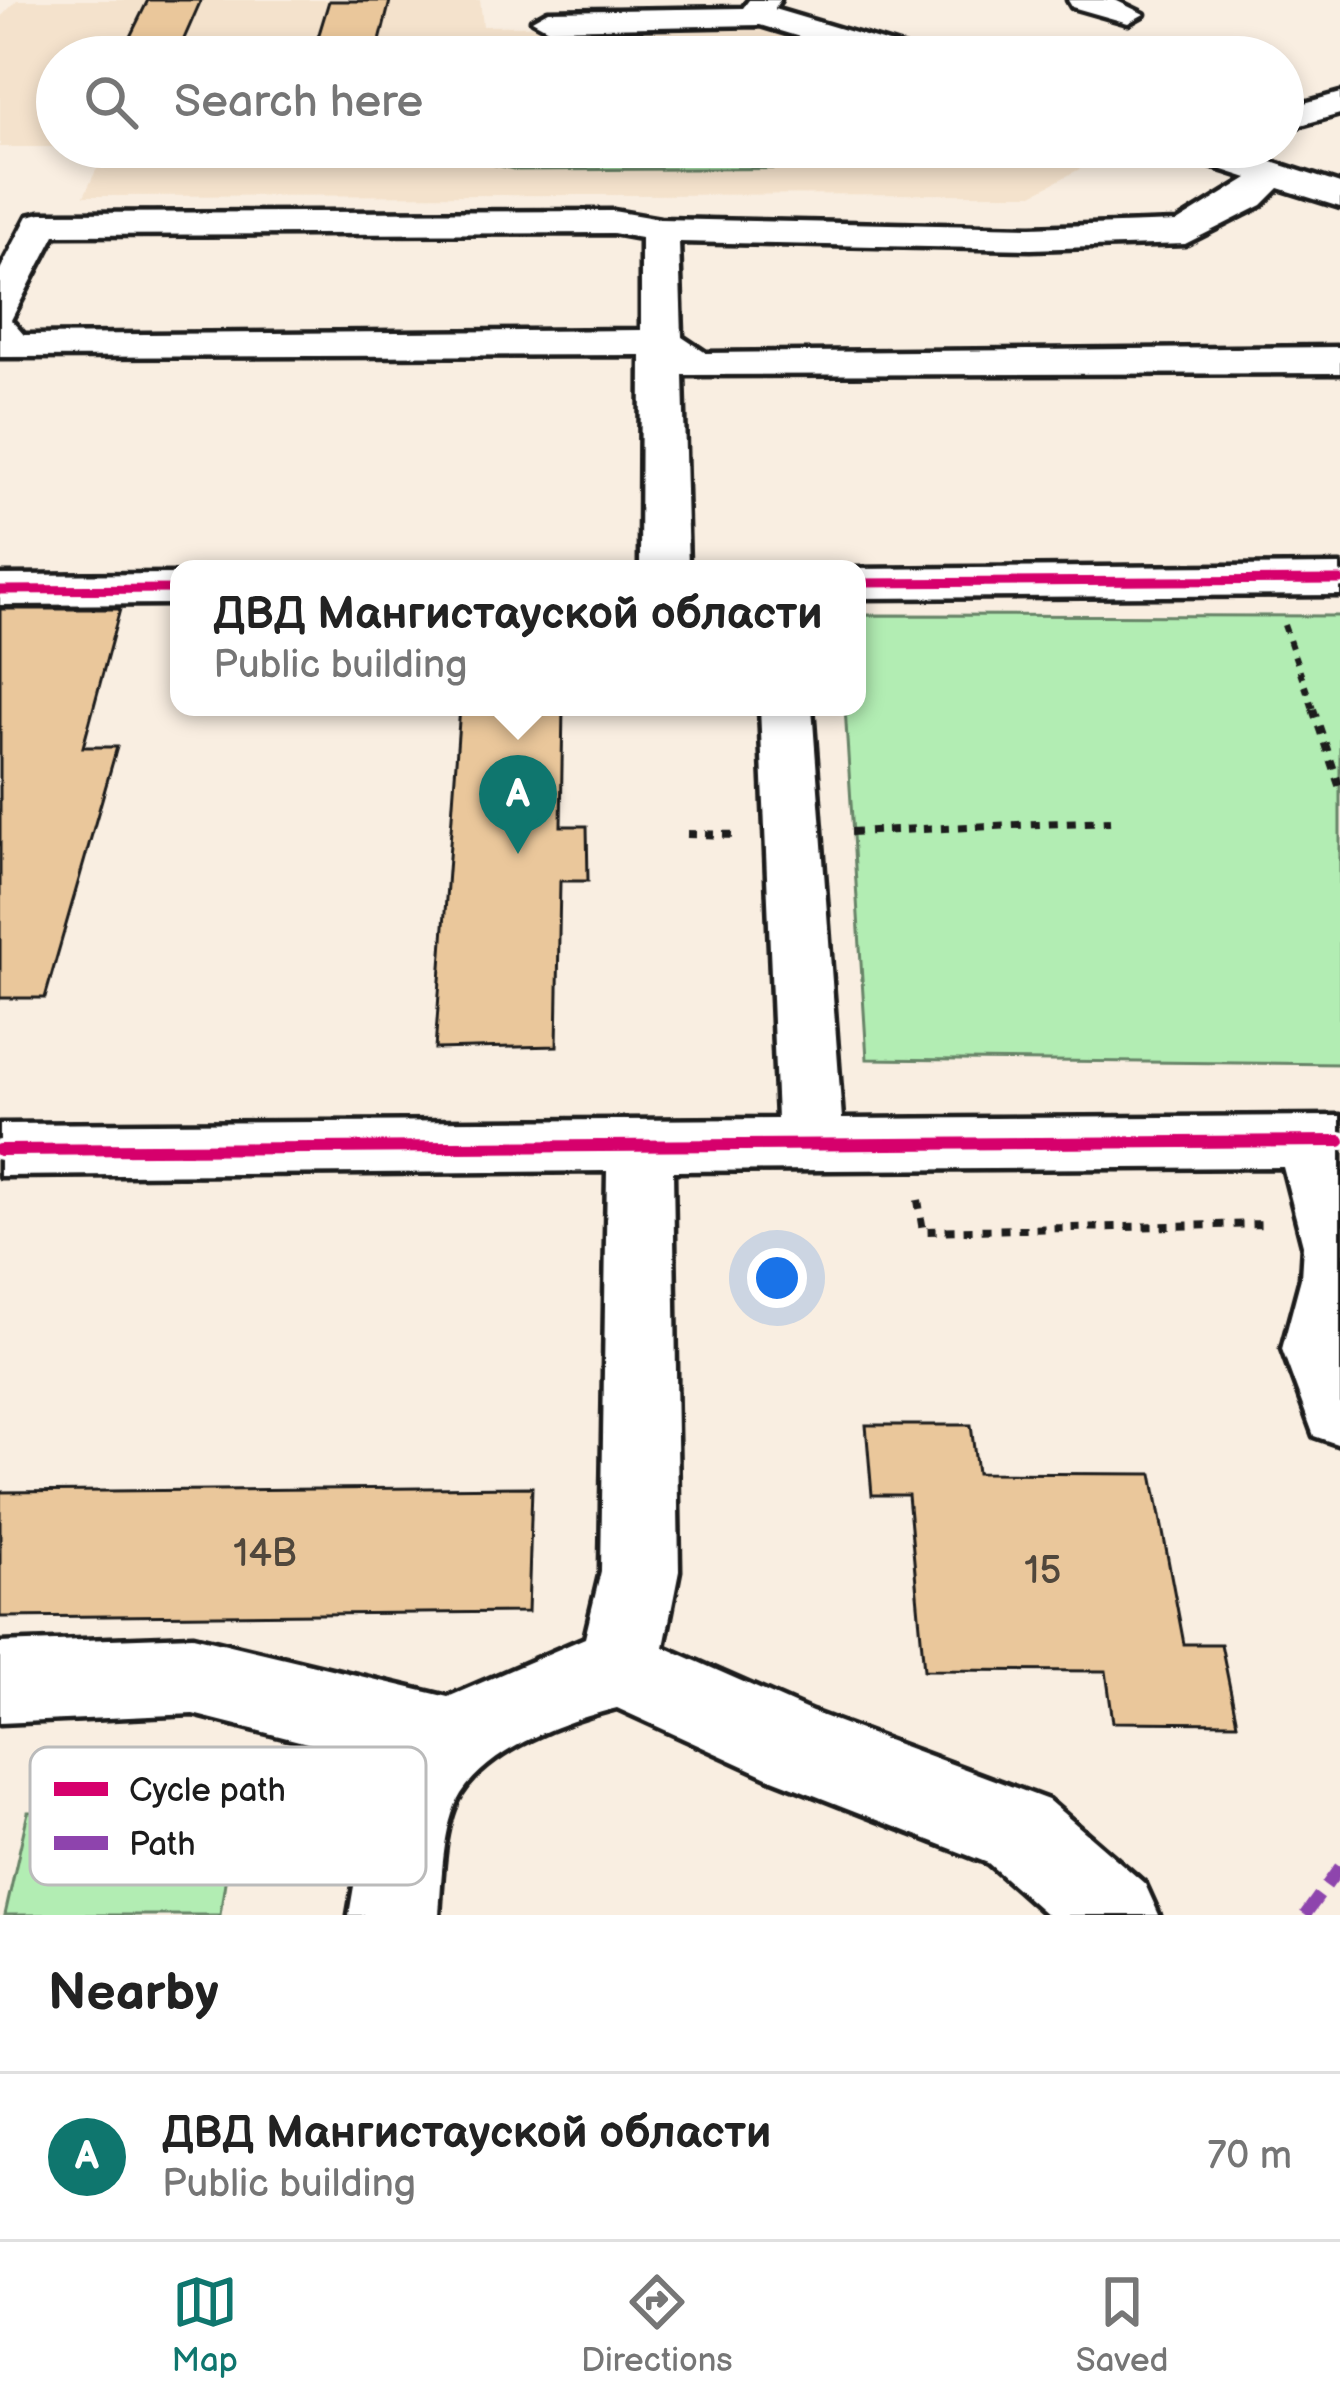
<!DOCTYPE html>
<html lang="en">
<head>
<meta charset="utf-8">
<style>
	:root { --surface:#fff; --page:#f2f2f2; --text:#222; --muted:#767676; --line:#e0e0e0; --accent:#0f766e }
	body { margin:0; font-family:"Balsamiq Sans",sans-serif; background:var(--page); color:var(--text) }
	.you { position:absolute; left:777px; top:1278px; width:42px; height:42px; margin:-30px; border:9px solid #fff; border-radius:50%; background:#1a73e8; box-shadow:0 0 0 18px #1a73e833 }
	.badge { display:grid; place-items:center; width:78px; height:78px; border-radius:50%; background:var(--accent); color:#fff; font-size:39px; font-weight:700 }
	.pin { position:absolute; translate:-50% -99px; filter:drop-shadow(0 3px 6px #0008) }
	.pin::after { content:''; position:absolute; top:63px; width:42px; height:36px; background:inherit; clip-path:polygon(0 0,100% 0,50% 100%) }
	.popup { position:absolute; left:170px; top:560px; width:696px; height:156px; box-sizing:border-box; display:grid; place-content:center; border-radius:24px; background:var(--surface); filter:drop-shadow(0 3px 9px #0005); font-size:39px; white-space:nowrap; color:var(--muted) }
	.popup b { font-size:45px; color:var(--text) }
	.popup::after { content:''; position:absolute; left:50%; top:100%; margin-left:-24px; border:24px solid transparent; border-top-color:var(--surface) }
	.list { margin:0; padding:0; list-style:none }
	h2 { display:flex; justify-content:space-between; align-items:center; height:156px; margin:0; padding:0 48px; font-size:51px }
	h2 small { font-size:39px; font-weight:400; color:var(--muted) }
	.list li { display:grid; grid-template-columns:78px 1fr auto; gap:36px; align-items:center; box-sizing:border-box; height:168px; padding:0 48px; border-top:3px solid var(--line) }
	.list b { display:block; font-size:45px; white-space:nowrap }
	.list p { margin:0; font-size:39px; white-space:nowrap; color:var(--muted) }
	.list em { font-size:39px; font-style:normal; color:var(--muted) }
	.icon { flex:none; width:66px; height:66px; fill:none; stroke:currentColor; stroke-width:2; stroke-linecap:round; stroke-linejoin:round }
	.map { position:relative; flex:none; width:1340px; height:1915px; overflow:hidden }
	.search { position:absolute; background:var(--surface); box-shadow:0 6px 18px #0003; left:36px; right:36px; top:36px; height:132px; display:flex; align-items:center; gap:30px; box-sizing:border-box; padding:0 42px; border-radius:66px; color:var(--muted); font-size:45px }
	.sheet { height:324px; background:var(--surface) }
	nav { display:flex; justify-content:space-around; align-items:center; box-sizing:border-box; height:168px; border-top:3px solid var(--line); background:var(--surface); font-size:33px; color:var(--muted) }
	nav a { display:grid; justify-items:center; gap:6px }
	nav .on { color:var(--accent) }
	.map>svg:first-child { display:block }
</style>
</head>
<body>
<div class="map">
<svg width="1340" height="1915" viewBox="0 0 1340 1915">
	<rect width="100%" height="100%" fill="#f9eee1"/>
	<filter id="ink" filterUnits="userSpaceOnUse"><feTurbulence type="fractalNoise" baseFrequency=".00833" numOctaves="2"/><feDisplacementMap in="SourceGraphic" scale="24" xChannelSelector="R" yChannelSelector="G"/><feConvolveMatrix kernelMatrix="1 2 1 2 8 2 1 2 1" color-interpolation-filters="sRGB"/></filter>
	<g filter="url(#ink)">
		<!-- built -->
		<polygon fill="#f4e2cc" points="17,0 480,0 483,26 773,23 878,57 57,57 57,147 1074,147 1102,157 1033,194 84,196 107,147 0,147 0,18"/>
		<!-- green -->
		<g fill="#b2edb3" stroke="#678468" stroke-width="3">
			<polygon points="451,147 909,147 882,162 854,168 518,170 468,159"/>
			<polygon points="857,615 1340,616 1340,1064 867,1059 845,707 857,707"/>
			<polygon points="236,1810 220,1915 5,1915 28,1812"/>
		</g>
		<!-- building -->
		<g fill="#eac79b" stroke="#1c1c1c" stroke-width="3">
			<polygon points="148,0 201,0 176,57 120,57"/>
			<polygon points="329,1 390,1 376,57 312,57"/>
			<polygon points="0,609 120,609 83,747 117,747 45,998 0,998"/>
			<polygon points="460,707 563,707 561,826 587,826 588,881 560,881 557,1046 435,1049"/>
			<polygon points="866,1425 971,1425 977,1473 1152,1474 1184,1644 1221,1644 1237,1723 1113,1722 1106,1671 924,1670 908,1495 872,1495"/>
			<polygon points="532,1487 528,1612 0,1617 0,1492"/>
		</g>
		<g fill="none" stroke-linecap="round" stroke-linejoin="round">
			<defs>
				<g id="minor">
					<polygon points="749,0 780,0 774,9 912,50 916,57 866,57 760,25 548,29 532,20 548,11 743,8"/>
					<polygon points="1068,0 1115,0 1144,14 1128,23 1072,7"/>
					<polygon points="1340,93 1340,114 1283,130 1283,109"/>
					<path d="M1172,147H1226L1340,184V207L1279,188L1262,205L1185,244L1031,249L679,242L682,337L706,353L1340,347V373L683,375L688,569H640L641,355L0,357V270L28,216L41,213L613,211L660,219L1031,227L1177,222L1248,178L1177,155ZM613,233L641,238V330L24,335L11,320L55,235Z"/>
					<polygon points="1340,565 1340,595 857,598 855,569"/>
					<polygon points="179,574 179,604 0,605 0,575"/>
					<path d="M760,707H812L842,1119L1340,1116V1445L1314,1436L1282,1349L1301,1278L1303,1245L1283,1167L673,1171L679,1571L664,1647L812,1712L1048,1800L1145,1884L1159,1915H1047L988,1863L770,1778L617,1708C566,1721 491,1747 461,1794C442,1825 442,1879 439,1915H349L364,1828L386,1763L193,1714L0,1723V1643L193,1636L448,1697L585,1638L601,1571L607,1171L0,1176V1124L777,1119Z"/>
				</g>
			</defs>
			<!-- minor casing -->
			<use href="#minor" stroke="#1c1c1c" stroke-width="9"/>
			<!-- path-far1 -->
			<polyline stroke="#1c1c1c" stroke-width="6" stroke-dasharray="8 8" stroke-linecap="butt" points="1284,625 1314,712"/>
			<!-- path -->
			<g stroke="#1c1c1c" stroke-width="8" stroke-dasharray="9 9" stroke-linecap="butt">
				<polyline points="1313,709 1340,788"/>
				<polyline points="851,832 1110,821"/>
				<polyline points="687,834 740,835"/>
				<polyline points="918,1200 923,1231 1267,1224"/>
			</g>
			<!-- minor -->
			<use href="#minor" fill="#fff" fill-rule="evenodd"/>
			<!-- quiet -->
			<polyline stroke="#8e44ad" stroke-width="12" stroke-dasharray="24 12" stroke-linecap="butt" points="1305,1915 1340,1867"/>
			<defs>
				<g id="cycleway-far1">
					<polyline points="857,583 1340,580"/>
					<polyline points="0,590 179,589"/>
				</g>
				<polyline id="cycleway" points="0,1150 1340,1141"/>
			</defs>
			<!-- cycleway-far1 casing -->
			<use href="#cycleway-far1" stroke="#fff" stroke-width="15"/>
			<!-- cycleway casing -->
			<use href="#cycleway" stroke="#fff" stroke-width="20"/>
			<!-- cycleway-far1 -->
			<use href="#cycleway-far1" stroke="#d6006c" stroke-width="9"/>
			<!-- cycleway -->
			<use href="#cycleway" stroke="#d6006c" stroke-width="12"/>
		</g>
	</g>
	<g text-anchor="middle" stroke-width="9" stroke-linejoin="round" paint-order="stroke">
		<!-- near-number labels -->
		<g font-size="39" fill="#50473c">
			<text x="265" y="1566">14В</text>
			<text x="1043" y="1583">15</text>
		</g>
	</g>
	<!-- legend -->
	<rect x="30" y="1747" width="396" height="138" rx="18" fill="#fff" stroke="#bbb" stroke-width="3"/>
	<rect x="54" y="1782" width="54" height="14" fill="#d6006c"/>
	<rect x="54" y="1836" width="54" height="14" fill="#8e44ad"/>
	<g font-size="33" fill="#1c1c1c">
		<text x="129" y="1801">Cycle path</text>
		<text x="129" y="1855">Path</text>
	</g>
</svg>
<div class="you"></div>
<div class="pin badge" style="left:518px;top:854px">A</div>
<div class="popup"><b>ДВД Мангистауской области</b>Public building</div>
<div class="search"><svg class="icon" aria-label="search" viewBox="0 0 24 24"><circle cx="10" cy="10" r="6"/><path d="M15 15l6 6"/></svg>Search here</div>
</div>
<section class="sheet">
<h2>Nearby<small></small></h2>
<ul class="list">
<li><span class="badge">A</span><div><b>ДВД Мангистауской области</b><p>Public building</p></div><em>70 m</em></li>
</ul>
</section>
<nav>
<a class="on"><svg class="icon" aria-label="map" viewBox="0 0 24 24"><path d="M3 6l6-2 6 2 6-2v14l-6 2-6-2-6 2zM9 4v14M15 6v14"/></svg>Map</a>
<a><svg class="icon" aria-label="directions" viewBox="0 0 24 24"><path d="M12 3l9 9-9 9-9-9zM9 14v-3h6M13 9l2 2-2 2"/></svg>Directions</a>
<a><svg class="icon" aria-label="saved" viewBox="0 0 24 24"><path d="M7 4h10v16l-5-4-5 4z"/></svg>Saved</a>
</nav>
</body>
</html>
